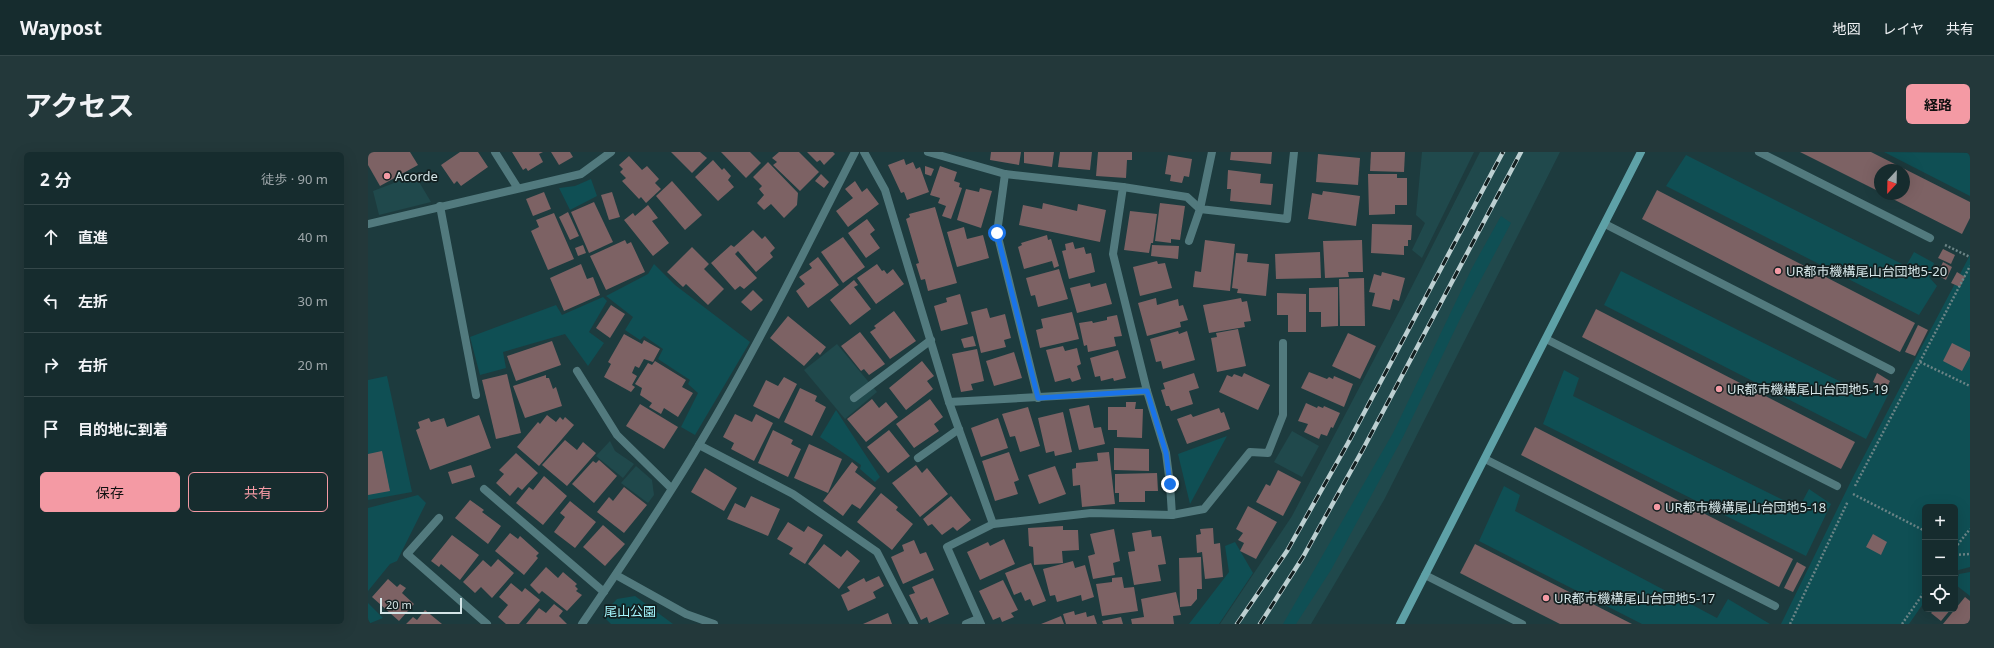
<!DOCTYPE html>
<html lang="ja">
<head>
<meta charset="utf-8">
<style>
	:root { --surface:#162c2e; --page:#23383a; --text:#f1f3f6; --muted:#9ea7aa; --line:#35484a; --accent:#f49aa4 }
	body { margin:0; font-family:"Noto Sans","Noto Sans JP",sans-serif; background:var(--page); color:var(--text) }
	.controls { position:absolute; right:12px; bottom:12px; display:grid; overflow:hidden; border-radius:6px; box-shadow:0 4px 16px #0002 }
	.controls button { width:36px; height:36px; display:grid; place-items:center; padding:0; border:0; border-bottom:1px solid var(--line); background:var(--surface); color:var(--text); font:20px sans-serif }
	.compass { position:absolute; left:1506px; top:12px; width:36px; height:36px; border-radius:50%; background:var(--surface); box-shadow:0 4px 16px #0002; rotate:202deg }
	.scale { position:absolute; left:12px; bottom:10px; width:82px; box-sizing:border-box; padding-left:4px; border:2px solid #d4e5e7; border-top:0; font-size:11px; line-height:14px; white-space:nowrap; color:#d4e5e7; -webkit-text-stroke:3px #132021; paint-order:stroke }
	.stop { position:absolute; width:12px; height:12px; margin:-9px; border:3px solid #1a73e8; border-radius:50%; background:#fff }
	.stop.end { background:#1a73e8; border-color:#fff; box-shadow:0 1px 4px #0008 }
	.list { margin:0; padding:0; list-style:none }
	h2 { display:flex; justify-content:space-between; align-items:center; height:52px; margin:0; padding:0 16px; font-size:17px }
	h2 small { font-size:13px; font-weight:400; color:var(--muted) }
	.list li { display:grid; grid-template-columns:26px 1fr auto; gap:12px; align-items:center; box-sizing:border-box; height:64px; padding:0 16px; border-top:1px solid var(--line) }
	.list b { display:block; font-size:15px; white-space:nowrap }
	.list em { font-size:13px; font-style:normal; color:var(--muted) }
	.actions { display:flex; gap:8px; padding:12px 16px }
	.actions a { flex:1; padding:9px 0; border:1px solid var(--accent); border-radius:6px; text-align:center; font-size:14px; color:var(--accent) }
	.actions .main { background:var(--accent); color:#111 }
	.icon { flex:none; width:22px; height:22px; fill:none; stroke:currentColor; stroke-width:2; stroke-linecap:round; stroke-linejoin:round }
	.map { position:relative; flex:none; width:1602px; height:472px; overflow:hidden; border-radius:6px }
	header { display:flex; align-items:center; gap:24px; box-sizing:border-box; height:56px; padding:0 20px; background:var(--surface); border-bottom:1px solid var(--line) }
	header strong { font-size:19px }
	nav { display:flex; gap:22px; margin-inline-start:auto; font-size:14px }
	.intro { display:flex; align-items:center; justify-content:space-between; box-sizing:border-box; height:96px; padding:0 24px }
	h1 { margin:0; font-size:28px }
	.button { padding:10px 18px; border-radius:6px; background:var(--accent); color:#111; font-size:14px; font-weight:700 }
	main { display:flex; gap:24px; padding:0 24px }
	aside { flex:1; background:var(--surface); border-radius:6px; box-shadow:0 4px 16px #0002 }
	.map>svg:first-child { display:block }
</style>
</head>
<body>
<header>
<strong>Waypost</strong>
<nav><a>地図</a><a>レイヤ</a><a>共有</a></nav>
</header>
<div class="intro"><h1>アクセス</h1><a class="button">経路</a></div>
<main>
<aside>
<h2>2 分<small>徒歩 · 90 m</small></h2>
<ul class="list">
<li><svg class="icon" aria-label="ahead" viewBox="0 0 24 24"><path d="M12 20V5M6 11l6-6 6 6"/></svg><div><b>直進</b></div><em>40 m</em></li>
<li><svg class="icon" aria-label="left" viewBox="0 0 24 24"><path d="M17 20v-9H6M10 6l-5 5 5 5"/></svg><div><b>左折</b></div><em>30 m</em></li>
<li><svg class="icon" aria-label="right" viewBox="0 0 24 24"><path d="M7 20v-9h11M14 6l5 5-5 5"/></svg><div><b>右折</b></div><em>20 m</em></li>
<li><svg class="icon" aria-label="arrive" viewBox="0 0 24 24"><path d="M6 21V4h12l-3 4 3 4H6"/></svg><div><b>目的地に到着</b></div></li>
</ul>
<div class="actions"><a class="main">保存</a><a>共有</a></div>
</aside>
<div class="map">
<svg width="1602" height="472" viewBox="0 0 1602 472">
	<rect width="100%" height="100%" fill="#1d3b3e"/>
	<!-- built -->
	<g fill="#20494c">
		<polygon points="1054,0 1106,0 1054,106 1044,98 1057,71 1048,63"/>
		<polygon points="1112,0 1192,0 1016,348 943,472 852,472 924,364 1033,156"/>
		<polygon points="47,23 63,50 11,63 5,39"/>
		<polygon points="469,192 509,240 477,267 436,218"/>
		<polygon points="924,279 951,294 934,325 906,310"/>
		<polygon points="242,289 247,299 266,312 255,326 228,304"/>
		<polygon points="268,314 284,328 286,343 280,351 253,331"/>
	</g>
	<!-- green -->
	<g fill="#0f4f54">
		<polygon points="1516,0 1602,1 1602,44"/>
		<polygon points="1318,3 1538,114 1546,100 1566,111 1561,125 1569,134 1551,163 1298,34"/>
		<polygon points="223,27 229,44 202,58 191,36 207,34"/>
		<polygon points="1133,64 1143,71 1094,163 1035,285 963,418 928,472 915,472 1025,281 1104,116"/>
		<polygon points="1602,103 1602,415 1587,419 1587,355 1557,355 1557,449 1541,472 1413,472 1486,323"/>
		<polygon points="286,112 307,133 382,190 327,283 313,275 330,241 320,232 322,228 290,207 295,197 276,184 272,188 257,178 265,165 238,144 280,122"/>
		<polygon points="1253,119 1501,244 1509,237 1520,243 1498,287 1236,153"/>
		<polygon points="235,145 239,149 221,180 236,191 220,214 197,182 135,200 138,216 112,223 102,185 188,153 194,163"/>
		<polygon points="1196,218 1211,226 1205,244 1431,356 1441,337 1463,352 1438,404 1175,272"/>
		<polygon points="19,224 44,340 0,348 0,228"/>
		<polygon points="468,258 512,325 507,330 492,317 493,313 452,285"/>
		<polygon points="859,284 822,352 810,302"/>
		<polygon points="1136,334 1152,343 1147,359 1349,466 1360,447 1402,472 1274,472 1111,389"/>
		<polygon points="50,343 58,351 29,409 22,412 0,439 0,356"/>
		<polygon points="867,390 885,421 851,472 821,472 861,420 857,394"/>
		<polygon points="1602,420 1602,444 1588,433 1591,422"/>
		<polygon points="267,444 305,472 243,472 234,463 249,447"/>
		<polygon points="0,451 15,466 0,472"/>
	</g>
	<!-- building -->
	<g fill="#7d6264">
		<polygon points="0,0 42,0 50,13 12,34 0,13"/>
		<polygon points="92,0 110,0 120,15 93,34 89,29 86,32 73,13"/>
		<polygon points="144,0 175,0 171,2 175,10 160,19 158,16 155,18"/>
		<polygon points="183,0 202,0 205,5 191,13"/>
		<polygon points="303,0 332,0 339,6 324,21"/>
		<polygon points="353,0 382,0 393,11 378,26"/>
		<polygon points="411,0 431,0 451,20 432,39 405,13 409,10 404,6"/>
		<polygon points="439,0 465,0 467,2 456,13 452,8 449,10"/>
		<polygon points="623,0 653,0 651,13 622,8"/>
		<polygon points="656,0 686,0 684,15 656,11"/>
		<polygon points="692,0 724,0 722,18 690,15"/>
		<polygon points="730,0 764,0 764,8 759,8 758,26 728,24"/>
		<polygon points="863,0 904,0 903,12 862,8"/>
		<polygon points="1003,0 1037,0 1036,20 1002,19"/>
		<polygon points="1432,0 1503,0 1602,50 1602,66 1594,82 1515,42 1536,42 1536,18 1512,18 1512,40"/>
		<polygon points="950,2 992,6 990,33 948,30"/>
		<polygon points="800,3 824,7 821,25 816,24 814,31 802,29 803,23 797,22"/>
		<polygon points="261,4 274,18 279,14 291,27 287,31 293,37 278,51 273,45 271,47 254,29 258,26 252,20 255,17 251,13"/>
		<polygon points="536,7 538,13 545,10 548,17 552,15 561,40 539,48 536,40 533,41 520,13"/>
		<polygon points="345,8 354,18 356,16 363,24 360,28 366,35 350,49 327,25"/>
		<polygon points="400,10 430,41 429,53 416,66 403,52 396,58 389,51 396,43 391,37 394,34 385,25"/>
		<polygon points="557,14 566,17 563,24 557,22"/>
		<polygon points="572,14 589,20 586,29 592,31 591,35 594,36 583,67 574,64 578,54 570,51 572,46 562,43"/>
		<polygon points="860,18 893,22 892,31 905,32 903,53 862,49 863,37 859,37"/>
		<polygon points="453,22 461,30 456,36 447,29"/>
		<polygon points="1000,22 1029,22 1029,26 1039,26 1039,53 1027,53 1027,62 1001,63"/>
		<polygon points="304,29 334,63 317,78 288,44"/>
		<polygon points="487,29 494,40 499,36 511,52 480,75 468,59 485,46 477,37"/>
		<polygon points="612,36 624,39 613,76 589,68 598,37 611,40"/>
		<polygon points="1289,38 1547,171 1532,200 1274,67"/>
		<polygon points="955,39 992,44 988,74 940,67 944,41 954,43"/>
		<polygon points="176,40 183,57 165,64 158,47"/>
		<polygon points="244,40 252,65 241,68 233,43"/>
		<polygon points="226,50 245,90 221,101 203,60"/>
		<polygon points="675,51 709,59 710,52 738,58 732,90 651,73 655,53 674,57"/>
		<polygon points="792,51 817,54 812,88 803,87 803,91 787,89"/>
		<polygon points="280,53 290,66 284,69 301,91 285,104 256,68 265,61 267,64"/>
		<polygon points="567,55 589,131 560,139 557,127 553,128 548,112 551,111 538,67 542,65 541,62"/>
		<polygon points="762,59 789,62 785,91 783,91 781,101 756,98"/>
		<polygon points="200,60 211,84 202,88 191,65"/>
		<polygon points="186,61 206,107 180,118 163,79 171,75 168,68"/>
		<polygon points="499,67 507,78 502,82 512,96 498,106 480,81"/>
		<polygon points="1004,72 1044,73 1043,88 1040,88 1040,94 1036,94 1036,103 1003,101"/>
		<polygon points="596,75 599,87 615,83 621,106 589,115 579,80"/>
		<polygon points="385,78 394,87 397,84 407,96 402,101 405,105 388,120 370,99 367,102 389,126 376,137 372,134 367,138 343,111 363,93 366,95"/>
		<polygon points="679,83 680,88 683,87 691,114 686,116 684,109 656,117 650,95 654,93 653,91"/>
		<polygon points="475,85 497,115 475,131 453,100"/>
		<polygon points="257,88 259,92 263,90 277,120 238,138 222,104"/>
		<polygon points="837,88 867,92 862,139 825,135 827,119 833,120"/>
		<polygon points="994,88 995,120 980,120 981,125 957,126 955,89"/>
		<polygon points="705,90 707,97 716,95 718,102 723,101 727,120 701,127 694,99 698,98 697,92"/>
		<polygon points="215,93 218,101 210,104 207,96"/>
		<polygon points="784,93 811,94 810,107 783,104"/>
		<polygon points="324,95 341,112 336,117 356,137 340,153 318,132 315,135 299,120"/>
		<polygon points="1575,97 1587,103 1583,112 1570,106"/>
		<polygon points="952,100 953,126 908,127 907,102"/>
		<polygon points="868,101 880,102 879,110 901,112 898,144 869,141 870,137 864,136"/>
		<polygon points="450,105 471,133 440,156 428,139 437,132 431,125 444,116 441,112"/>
		<polygon points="789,109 790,112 797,111 804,136 772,144 765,115"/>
		<polygon points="1575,110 1584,115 1578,128 1569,123"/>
		<polygon points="213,112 219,127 225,125 232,143 196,159 182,126"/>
		<polygon points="509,112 514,119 516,118 519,122 525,117 536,132 508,152 489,126"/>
		<polygon points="691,117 700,147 670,155 667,143 663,144 658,126"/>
		<polygon points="1014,120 1037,126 1031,149 1025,147 1022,158 1004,154 1007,141 1001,140 1006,122 1013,124"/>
		<polygon points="1589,120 1597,125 1592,135 1583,131"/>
		<polygon points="996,126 997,174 972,174 971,127"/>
		<polygon points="486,128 490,133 486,135 503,157 482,173 462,148"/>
		<polygon points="722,131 723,135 738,131 744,152 709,161 702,136"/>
		<polygon points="970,135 970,174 953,175 953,160 941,160 941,136"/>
		<polygon points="385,138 395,148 383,159 373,150"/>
		<polygon points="909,141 938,142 938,180 920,180 920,163 909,163"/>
		<polygon points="592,142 600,172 573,179 566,154 579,150 578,146"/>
		<polygon points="788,146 789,153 810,147 811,154 815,153 820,168 812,170 813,175 779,184 770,151"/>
		<polygon points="873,146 874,150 879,149 883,169 876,170 877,175 841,181 835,153"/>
		<polygon points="243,153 257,162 242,186 228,176"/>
		<polygon points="619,156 622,166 637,162 643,186 636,188 638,195 613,201 603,160"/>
		<polygon points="1228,157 1487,290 1473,317 1214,185"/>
		<polygon points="526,159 548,189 522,207 502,180 508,176 506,174"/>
		<polygon points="704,160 711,187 672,196 668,178 675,176 673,167"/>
		<polygon points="749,163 754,184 746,185 748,194 720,200 719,193 716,194 711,171 724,169 725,171 739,168 739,165"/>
		<polygon points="420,164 458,195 452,203 449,200 436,214 402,186"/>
		<polygon points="1550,173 1560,178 1547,204 1537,200"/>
		<polygon points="870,177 878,214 849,220 843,186 849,185 848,181"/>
		<polygon points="810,179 811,182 819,179 827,208 795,217 793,209 788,210 782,187"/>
		<polygon points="492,180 517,212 501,223 496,217 493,219 473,194"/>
		<polygon points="980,181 1008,194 992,227 964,214"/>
		<polygon points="256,182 274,192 276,188 292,197 285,210 276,207 271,216 267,214 264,221 269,224 264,233 267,235 263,240 236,225 243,212 240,210"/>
		<polygon points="605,184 608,194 596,196 593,187"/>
		<polygon points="184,189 193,213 148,229 139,204"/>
		<polygon points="1584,191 1602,200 1602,204 1594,219 1575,209"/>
		<polygon points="695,194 697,199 709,196 713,212 709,214 713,227 704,230 702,226 687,230 678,198"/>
		<polygon points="609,197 616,229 603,232 605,238 593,240 584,202"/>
		<polygon points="750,198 758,226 746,229 745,226 733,229 732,224 727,225 722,206"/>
		<polygon points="646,200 654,226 626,234 618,209"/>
		<polygon points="287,209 318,228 314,235 325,241 310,265 296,256 293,262 281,255 284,251 272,243 274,236 267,232 280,211 284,213"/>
		<polygon points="554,209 566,224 559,229 565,237 538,258 521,236"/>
		<polygon points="941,220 959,227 961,225 965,227 966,224 985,232 976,255 933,236"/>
		<polygon points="826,221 831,236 821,239 825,252 803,259 801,254 798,254 793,238 797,237 795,231"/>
		<polygon points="876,221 902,233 890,258 851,240 859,223 864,225 866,222 874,225"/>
		<polygon points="1509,221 1522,229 1518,237 1505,230"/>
		<polygon points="139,222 153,281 128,287 114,228"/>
		<polygon points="178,223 178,226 181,226 185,237 188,235 194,254 157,266 145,234"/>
		<polygon points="416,225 429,232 411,267 385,254 398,228 410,234"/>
		<polygon points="432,236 449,244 447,249 458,255 444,284 416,270"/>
		<polygon points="504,247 511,256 518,250 530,265 498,290 479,267"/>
		<polygon points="562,247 575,265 566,272 571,279 546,296 528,272"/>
		<polygon points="758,250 768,250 767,257 775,257 774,286 749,285 749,278 740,278 740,255 758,255"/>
		<polygon points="938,251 949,256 950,254 955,256 956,254 972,261 965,276 963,275 959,284 953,282 951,287 936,280 940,272 930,269"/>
		<polygon points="272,252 310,275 296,297 258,274"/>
		<polygon points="721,253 726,276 733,275 737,292 711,298 701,257"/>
		<polygon points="660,255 672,294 652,300 647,284 642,285 634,262"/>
		<polygon points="851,256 853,261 856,260 862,277 819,292 809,267 823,262 825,265"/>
		<polygon points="695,260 704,300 687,304 686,299 678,301 670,266"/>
		<polygon points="367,262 384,270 388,262 405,271 386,309 363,297 366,291 355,285"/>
		<polygon points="111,263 123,296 62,318 48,278 52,276 50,270 61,266 63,270 76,266 79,275"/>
		<polygon points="179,263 188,270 192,265 195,268 197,265 206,273 171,314 149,295 170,270 172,272"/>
		<polygon points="630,266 640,296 613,305 603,276"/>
		<polygon points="1167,275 1425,407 1411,435 1153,303"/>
		<polygon points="405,278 425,288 423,292 433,297 420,325 390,311"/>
		<polygon points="521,278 542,304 520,321 499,295"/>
		<polygon points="197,288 209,298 215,290 228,301 199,334 174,313"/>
		<polygon points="441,292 474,307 460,341 426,326"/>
		<polygon points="746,296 781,297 781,319 746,318"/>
		<polygon points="14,299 22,339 0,343 0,302"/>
		<polygon points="641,300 651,328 646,330 650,342 627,349 614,309"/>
		<polygon points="741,300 747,352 714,355 712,333 705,334 704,317 708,316 708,311 730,309 729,301"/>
		<polygon points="148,301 170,321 154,338 150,335 142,344 128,331 136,322 131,318"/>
		<polygon points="231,308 249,324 226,351 204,332 225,309 228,311"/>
		<polygon points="484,310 490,315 487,320 508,336 492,357 484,352 475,364 455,349"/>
		<polygon points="103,313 107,325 84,332 80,320"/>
		<polygon points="548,313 554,321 559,316 580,342 552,365 524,331"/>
		<polygon points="687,314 698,342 671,352 660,323"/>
		<polygon points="337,316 369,336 356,359 323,340"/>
		<polygon points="910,318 933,330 915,364 888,350 898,332 902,334"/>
		<polygon points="789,321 790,339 777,339 777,350 751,350 751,341 747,341 747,322"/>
		<polygon points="176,324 199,344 175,373 148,351 161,335 165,338"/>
		<polygon points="256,335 279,353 256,381 229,360 241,345 245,349"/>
		<polygon points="513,341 530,355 528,358 545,372 524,398 489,370"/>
		<polygon points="383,344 412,357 400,384 359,367 367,351 377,356"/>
		<polygon points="583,344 603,368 589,379 585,375 574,383 564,372 560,374 555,367"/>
		<polygon points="102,348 116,358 114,360 133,374 120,392 87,366"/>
		<polygon points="202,349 228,370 207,396 186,380 197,365 192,361"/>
		<polygon points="880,354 909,370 888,407 872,399 876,391 870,388 875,381 868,377"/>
		<polygon points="420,370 436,380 440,374 455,383 437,412 421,402 425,396 409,387"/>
		<polygon points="235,373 257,392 237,414 215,395"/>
		<polygon points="695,374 695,378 710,378 711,398 694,399 695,411 666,413 665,395 661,394 660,376"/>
		<polygon points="845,376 846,392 852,391 855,425 837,427 834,400 829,401 828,383 833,382 832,377"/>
		<polygon points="746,377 752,409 745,411 747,423 725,427 720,404 727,402 722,382"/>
		<polygon points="783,378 784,385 793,384 798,412 790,413 793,429 766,433 760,400 767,399 764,381"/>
		<polygon points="142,381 150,387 152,384 171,401 168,404 170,406 156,423 127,399"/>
		<polygon points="1505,382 1519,390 1513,403 1498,395"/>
		<polygon points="84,383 111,403 92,428 73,412 71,415 63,409"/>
		<polygon points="636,387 647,412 612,428 599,400 620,390 622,394"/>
		<polygon points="546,388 552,402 558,400 566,418 535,432 523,405 536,399 534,393"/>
		<polygon points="456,392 473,405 479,398 492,409 471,437 440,412"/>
		<polygon points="1107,392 1264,472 1192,472 1092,421"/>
		<polygon points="833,405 834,437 829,437 829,447 823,454 812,455 811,406"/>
		<polygon points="130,407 146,421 124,446 113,435 107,441 95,430 115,408 123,415"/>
		<polygon points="705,409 707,416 717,413 726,445 714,449 713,443 689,450 687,443 682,444 675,417"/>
		<polygon points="1429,410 1438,415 1425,440 1416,436"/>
		<polygon points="663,411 678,449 665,454 662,447 657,449 653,440 646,443 637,421"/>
		<polygon points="178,415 190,426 195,420 209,432 207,434 210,437 208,439 214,443 199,459 174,439 171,442 162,433"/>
		<polygon points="511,424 516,434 505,440 508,446 480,459 473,443 482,439 479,435 496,426 498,430"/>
		<polygon points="754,425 756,436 766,435 770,459 734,464 728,432 744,430 744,426"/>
		<polygon points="565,426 581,462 561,471 559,465 553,468 541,443 547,441 544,435"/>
		<polygon points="20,427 29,435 32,432 38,436 34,441 46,452 31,469 4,445"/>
		<polygon points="635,428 650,458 643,461 646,465 634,470 632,465 625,468 611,439"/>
		<polygon points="143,431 154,440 157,436 172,448 151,472 138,472 130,465 140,453 131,445"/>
		<polygon points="808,440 813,463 805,464 806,472 764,472 763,467 776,465 773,447"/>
		<polygon points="1597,445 1602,449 1602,472 1575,472"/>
		<polygon points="186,452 195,459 191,464 199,472 158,472 171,456 178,461"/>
		<polygon points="1567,457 1583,457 1573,469 1563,461"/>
		<polygon points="57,458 74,472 38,472 45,465 49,468"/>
		<polygon points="706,459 707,463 718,460 719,465 726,463 729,472 698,472 695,462"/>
		<polygon points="520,461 524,472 495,472"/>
		<polygon points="693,464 696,472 673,472"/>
		<polygon points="753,465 755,472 735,472 734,469"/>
	</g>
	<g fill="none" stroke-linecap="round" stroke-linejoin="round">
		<!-- path -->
		<g stroke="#6b8486" stroke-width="2.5" stroke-dasharray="2 2" stroke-linecap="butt">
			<polyline points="1577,93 1602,105"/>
			<polyline points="1552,210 1602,234"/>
			<polyline points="1487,334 1602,114"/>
			<polyline points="1485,342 1557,379"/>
			<polyline points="1587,396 1602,377"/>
			<polyline points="1587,403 1602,402"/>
			<polyline points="1422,472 1480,349"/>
			<polyline points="1534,472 1557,439"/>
		</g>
		<!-- lane -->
		<g stroke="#527a7e" stroke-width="8">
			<polyline points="127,0 149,35"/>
			<polyline points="1391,0 1562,86"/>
			<polyline points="637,22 629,81 670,246"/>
			<polyline points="755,35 819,45 832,57 821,89"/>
			<polyline points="72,54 108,243"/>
			<polyline points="1237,72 1523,218"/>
			<polyline points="1178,187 1469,334"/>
			<polyline points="209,219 249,283 303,336"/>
			<polyline points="486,246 563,188"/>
			<polyline points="581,250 779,239"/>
			<polyline points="331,293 425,342 509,400 546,472"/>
			<polyline points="550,306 591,277"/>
			<polyline points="1117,307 1407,454"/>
			<polyline points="116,337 236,440"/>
			<polyline points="804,363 836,357 882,300 900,301 915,263 915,191"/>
			<polyline points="71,366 39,402 119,472"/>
			<polyline points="1057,423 1154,472"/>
			<polyline points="598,472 610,467"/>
		</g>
		<!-- street -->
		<g stroke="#527a7e" stroke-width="8">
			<polyline points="496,0 517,38 581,250 625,372"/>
			<polyline points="560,0 637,22 755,35 745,102 779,239 798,301 802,332 804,363 723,361 625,372 579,395 613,472"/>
			<polyline points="844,0 832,57 919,67 926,0"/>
			<polyline points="0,72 213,22 243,0"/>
			<polyline points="248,423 318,462 346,472"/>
			<path d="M214,472C254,413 295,354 331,293C388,198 437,98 487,0"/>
		</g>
		<!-- secondary -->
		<polyline stroke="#5ea1a7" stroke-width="8" points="1032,472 1273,0"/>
		<defs>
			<g id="rail">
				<polyline points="869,472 919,399 980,291 1135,0"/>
				<polyline points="892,472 935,405 994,299 1153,0"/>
			</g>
		</defs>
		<!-- rail casing -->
		<use href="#rail" stroke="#bccfd1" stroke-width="4.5"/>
		<!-- rail -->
		<use href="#rail" stroke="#132021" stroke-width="3" stroke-dasharray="9" stroke-linecap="butt"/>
	</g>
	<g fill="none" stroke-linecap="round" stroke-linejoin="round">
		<!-- route -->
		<polyline stroke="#1a73e8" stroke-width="5" points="629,81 670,246 779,239 798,301 802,332"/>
	</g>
	<!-- markers -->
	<g fill="#f49aa4" stroke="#132021" stroke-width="1.5">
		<circle cx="19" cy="24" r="4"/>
		<circle cx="1410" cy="119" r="4"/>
		<circle cx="1351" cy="237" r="4"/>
		<circle cx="1289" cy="355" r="4"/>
		<circle cx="1178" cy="446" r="4"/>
	</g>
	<g text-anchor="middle" stroke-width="3.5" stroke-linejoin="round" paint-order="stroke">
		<!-- poi labels -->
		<g font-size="13" fill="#d4e5e7" stroke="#132021" text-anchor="start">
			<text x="27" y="29">Acorde</text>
			<text x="1418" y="124">UR都市機構尾山台団地5-20</text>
			<text x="1359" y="242">UR都市機構尾山台団地5-19</text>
			<text x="1297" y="360">UR都市機構尾山台団地5-18</text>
			<text x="1186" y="451">UR都市機構尾山台団地5-17</text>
		</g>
		<!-- park labels -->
		<g font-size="13" fill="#a4f5fc" stroke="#132021">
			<text x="262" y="464">尾山公園</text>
		</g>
	</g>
</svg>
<div class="controls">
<button>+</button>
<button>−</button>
<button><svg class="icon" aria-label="locate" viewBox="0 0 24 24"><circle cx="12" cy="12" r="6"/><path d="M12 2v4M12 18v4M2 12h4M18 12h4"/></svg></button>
</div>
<svg class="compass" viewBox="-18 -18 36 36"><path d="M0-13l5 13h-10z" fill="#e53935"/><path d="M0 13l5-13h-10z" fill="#9ea7aa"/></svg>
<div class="scale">20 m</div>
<div class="stop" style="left:629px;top:81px"></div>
<div class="stop end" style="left:802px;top:332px"></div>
</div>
</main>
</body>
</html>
